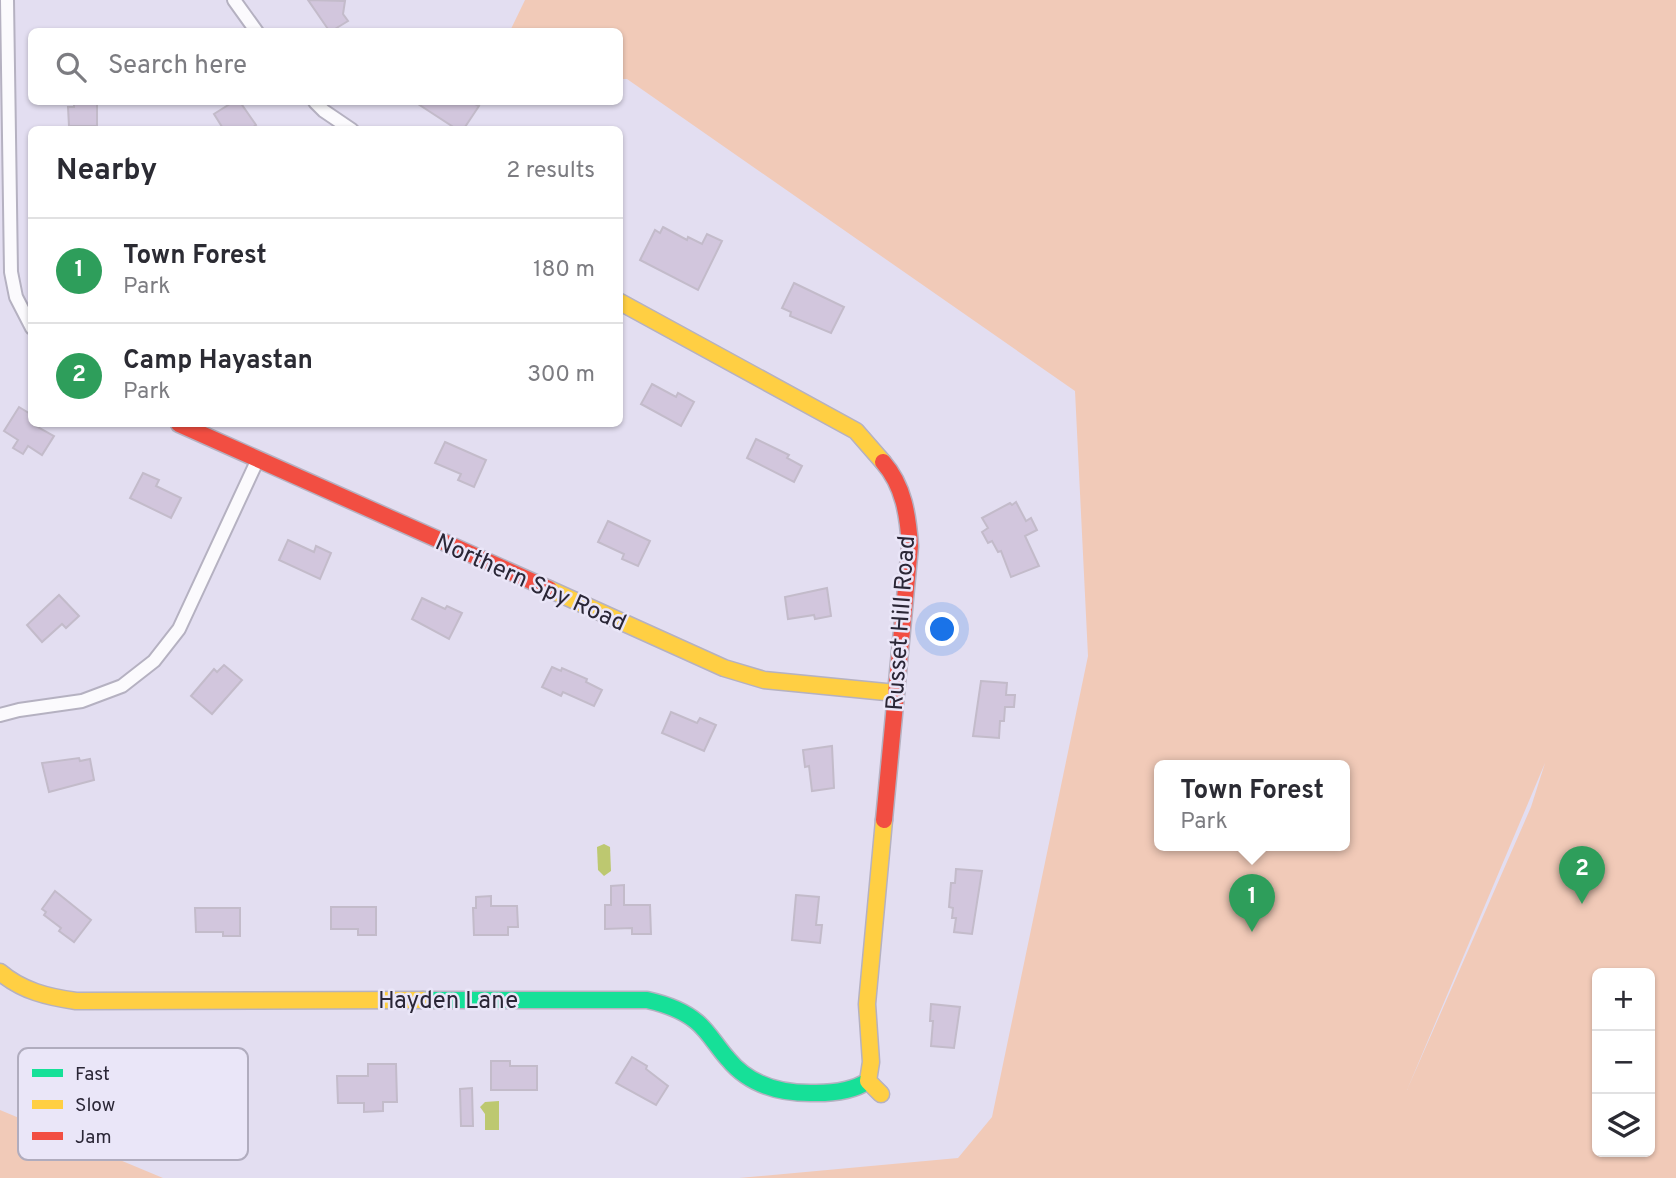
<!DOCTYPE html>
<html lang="en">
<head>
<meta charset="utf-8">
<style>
	:root { --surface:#fff; --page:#f2f2f3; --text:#2b2b33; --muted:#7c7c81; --line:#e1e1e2; --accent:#db2777 }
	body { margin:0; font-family:Overpass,sans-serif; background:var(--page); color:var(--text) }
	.controls { position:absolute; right:21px; bottom:21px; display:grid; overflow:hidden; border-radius:10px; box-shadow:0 2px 5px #0004 }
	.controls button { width:63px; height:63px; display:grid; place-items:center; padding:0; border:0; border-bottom:2px solid var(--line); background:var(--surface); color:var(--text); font:35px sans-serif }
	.you { position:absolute; left:943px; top:630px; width:24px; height:24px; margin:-18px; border:5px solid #fff; border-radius:50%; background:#1a73e8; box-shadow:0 0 0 10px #1a73e833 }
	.badge { display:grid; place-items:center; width:46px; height:46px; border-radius:50%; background:var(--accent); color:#fff; font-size:23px; font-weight:700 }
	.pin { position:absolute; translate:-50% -58px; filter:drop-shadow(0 2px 4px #0008) }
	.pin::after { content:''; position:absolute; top:37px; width:24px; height:21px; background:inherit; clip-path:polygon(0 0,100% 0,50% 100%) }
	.popup { position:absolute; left:1154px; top:760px; width:196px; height:91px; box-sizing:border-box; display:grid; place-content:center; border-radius:10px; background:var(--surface); filter:drop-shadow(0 2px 5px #0005); font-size:23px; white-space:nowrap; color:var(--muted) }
	.popup b { font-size:26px; color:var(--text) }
	.popup::after { content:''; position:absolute; left:50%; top:100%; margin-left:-14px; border:14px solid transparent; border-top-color:var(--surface) }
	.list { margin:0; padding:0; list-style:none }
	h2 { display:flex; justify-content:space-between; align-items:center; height:91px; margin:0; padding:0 28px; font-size:30px }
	h2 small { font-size:23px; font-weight:400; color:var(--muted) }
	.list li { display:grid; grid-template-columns:46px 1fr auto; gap:21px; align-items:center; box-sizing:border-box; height:105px; padding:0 28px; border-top:2px solid var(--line) }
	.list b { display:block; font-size:26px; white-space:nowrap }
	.list p { margin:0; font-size:23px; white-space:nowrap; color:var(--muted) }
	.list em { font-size:23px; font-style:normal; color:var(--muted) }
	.icon { flex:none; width:38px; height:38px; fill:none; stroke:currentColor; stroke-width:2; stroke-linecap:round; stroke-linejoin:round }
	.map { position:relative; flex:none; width:1676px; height:1178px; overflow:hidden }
	.search { position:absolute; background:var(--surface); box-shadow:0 2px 5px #0004; left:28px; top:28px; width:595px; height:77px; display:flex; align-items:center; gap:18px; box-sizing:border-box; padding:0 24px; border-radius:10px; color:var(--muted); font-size:26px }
	.panel { position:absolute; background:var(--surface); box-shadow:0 2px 5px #0004; left:28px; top:126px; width:595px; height:301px; border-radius:10px }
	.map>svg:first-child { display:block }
</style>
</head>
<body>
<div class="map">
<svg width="1676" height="1178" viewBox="0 0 1676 1178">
	<rect width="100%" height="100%" fill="#e3def1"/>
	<!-- green -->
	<g fill="#f1cab8" fill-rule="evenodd">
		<path d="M525,0H1676V1178H739L958,1158L992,1117L1088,656L1075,391L627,79H620V32L510,31ZM1545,763L1531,807L1407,1090ZM1159,766H1345V846H1159ZM1597,973H1650V1152H1597Z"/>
		<polygon points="0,1109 0,1110 163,1178 0,1178"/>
	</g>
	<!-- water -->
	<g fill="#bdc870">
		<polygon points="604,844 610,847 611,871 604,876 598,870 597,847"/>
		<polygon points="499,1101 499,1130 485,1130 485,1114 480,1107 485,1102"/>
	</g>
	<!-- building -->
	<g fill="#d2c6dd" stroke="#c3bbca" stroke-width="2">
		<polygon points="308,0 345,1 343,14 348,21 330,32"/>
		<polygon points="74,102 97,102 97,126 69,126 68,107 74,107"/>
		<polygon points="233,102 240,102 256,125 249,130 224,130 214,114"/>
		<polygon points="415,102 471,102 479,106 463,130 458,130"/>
		<polygon points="663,227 687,240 688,237 702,244 707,234 722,241 698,290 640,260 655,230 660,233"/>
		<polygon points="794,283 844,307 831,333 790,316 791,312 782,308"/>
		<polygon points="652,384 676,397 678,393 694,402 681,426 641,404"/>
		<polygon points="19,407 32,415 32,424 54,436 42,455 28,446 23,454 13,448 18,440 4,431"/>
		<polygon points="756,439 789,455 787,458 802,466 794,482 747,458"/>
		<polygon points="445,442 486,460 474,487 458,480 461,474 435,463"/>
		<polygon points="143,473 159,480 156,486 181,498 171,518 130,498"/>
		<polygon points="1016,502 1026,521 1031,518 1037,530 1025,536 1039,566 1011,577 1001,551 998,552 992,541 988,543 982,532 988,528 982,518 1010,503 1012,505"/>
		<polygon points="608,521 650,541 638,566 622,559 624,554 598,542"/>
		<polygon points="288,540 314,552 316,546 331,553 320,579 279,560"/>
		<polygon points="827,588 831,616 815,619 814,615 788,619 785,597"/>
		<polygon points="59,595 79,616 66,628 62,624 42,642 27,625"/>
		<polygon points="422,598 445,609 447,606 462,613 449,639 412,619"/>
		<polygon points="224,665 242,680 212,714 191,696 214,669 217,672"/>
		<polygon points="552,667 561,671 562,668 587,679 586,682 602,690 594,706 563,692 561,696 542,687"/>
		<polygon points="981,681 1007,683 1006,695 1015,695 1014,707 1005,707 1004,721 1000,721 999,738 973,736"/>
		<polygon points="671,712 697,723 700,718 716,725 704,751 662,733"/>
		<polygon points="832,746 834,788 812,791 809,766 805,767 803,750"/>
		<polygon points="79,758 80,761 90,759 94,780 49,792 42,763"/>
		<polygon points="956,869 982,871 972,934 954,932 956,918 952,918 953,908 949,907 951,883 955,883"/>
		<polygon points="624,885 624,905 650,905 651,934 632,934 632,928 605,929 605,905 611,905 611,886"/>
		<polygon points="55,891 91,920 74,942 59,931 61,928 44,915 46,912 42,909"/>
		<polygon points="796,895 819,897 816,925 822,925 820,943 792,940"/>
		<polygon points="491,896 491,906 517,906 518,927 508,927 508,935 474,935 473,908 476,908 476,897"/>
		<polygon points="331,907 376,907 376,935 358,935 358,929 331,929"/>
		<polygon points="195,908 240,908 240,936 223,936 223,932 196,932"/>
		<polygon points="931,1004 960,1007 954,1048 931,1046 933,1021 930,1021"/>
		<polygon points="632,1057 647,1066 646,1069 668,1086 656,1105 616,1083"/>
		<polygon points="491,1061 510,1061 510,1066 537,1066 537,1090 491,1090"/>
		<polygon points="73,1063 90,1064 89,1092 44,1090 45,1068 72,1069"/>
		<polygon points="246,1064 247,1095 221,1096 221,1093 200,1094 199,1070 228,1069 228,1065"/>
		<polygon points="368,1064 396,1064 397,1102 383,1102 383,1111 364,1112 364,1103 338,1103 337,1076 368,1076"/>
		<polygon points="472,1088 473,1126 461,1126 460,1089"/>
	</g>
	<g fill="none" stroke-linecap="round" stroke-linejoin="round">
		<defs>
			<g id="street">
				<polyline points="7,0 11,272 16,297 32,328"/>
				<polyline points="234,0 257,32"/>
				<polyline points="315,102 324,111 352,130"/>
				<polyline points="0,715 19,710 82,701 122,686 154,661 179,629 258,459"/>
			</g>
			<path id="fast" d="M423,1000H647C665,1004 683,1010 697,1022C709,1032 717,1047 728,1059C750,1086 782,1094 816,1093C834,1093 853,1091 868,1081"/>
			<g id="slow">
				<polyline points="620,302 856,431 883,462"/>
				<polyline points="549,589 724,668 764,680 896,693"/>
				<path d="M0,972C22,991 48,997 76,1001L423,1000"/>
				<polyline points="881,1094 868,1081 871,1062 867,1004 884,820"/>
			</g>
			<g id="jam">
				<polyline points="179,424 549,589"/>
				<path d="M883,462C904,486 908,516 910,546L884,820"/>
			</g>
		</defs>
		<!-- street casing -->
		<use href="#street" stroke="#b5b1c1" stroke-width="16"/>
		<!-- fast casing -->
		<use href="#fast" stroke="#b5b1c1" stroke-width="19"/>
		<!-- slow casing -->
		<use href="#slow" stroke="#b5b1c1" stroke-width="19"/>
		<!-- jam casing -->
		<use href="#jam" stroke="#b5b1c1" stroke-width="19"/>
		<!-- street -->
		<use href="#street" stroke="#fbfafd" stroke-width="12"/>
		<!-- fast -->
		<use href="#fast" stroke="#16e098" stroke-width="16"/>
		<!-- slow -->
		<use href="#slow" stroke="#ffcf43" stroke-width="16"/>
		<!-- jam -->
		<use href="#jam" stroke="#f24e42" stroke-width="16"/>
	</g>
	<g text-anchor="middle" stroke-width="5" stroke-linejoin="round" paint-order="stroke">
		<!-- street labels -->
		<g font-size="24" fill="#2a2636" stroke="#eae6f8">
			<text transform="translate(531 582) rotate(24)" y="8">Northern Spy Road</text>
			<text transform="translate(900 623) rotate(-86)" y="8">Russet Hill Road</text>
			<text x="448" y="1008">Hayden Lane</text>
		</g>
	</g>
	<!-- legend -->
	<rect x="18" y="1048" width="230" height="112" rx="10" fill="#eae6f8" stroke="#b0acbe" stroke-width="2"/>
	<rect x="32" y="1069" width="31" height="8" fill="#16e098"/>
	<rect x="32" y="1100" width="31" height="9" fill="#ffcf43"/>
	<rect x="32" y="1132" width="31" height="8" fill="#f24e42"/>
	<g font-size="19" fill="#2a2636">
		<text x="75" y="1080">Fast</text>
		<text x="75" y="1111">Slow</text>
		<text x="75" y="1143">Jam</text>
	</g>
</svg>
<div class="controls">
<button>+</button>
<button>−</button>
<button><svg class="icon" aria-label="layers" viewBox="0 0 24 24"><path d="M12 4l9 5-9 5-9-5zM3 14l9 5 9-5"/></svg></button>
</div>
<div class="you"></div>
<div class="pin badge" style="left:1252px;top:932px;background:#2e9e5b">1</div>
<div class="popup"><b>Town Forest</b>Park</div>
<div class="pin badge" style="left:1582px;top:904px;background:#2e9e5b">2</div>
<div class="search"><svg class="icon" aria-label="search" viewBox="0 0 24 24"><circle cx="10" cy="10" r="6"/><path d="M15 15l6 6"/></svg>Search here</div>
<section class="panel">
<h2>Nearby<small>2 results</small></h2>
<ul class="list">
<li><span class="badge" style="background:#2e9e5b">1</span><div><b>Town Forest</b><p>Park</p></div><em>180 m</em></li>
<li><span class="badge" style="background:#2e9e5b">2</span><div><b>Camp Hayastan</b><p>Park</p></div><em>300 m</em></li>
</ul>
</section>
</div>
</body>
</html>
